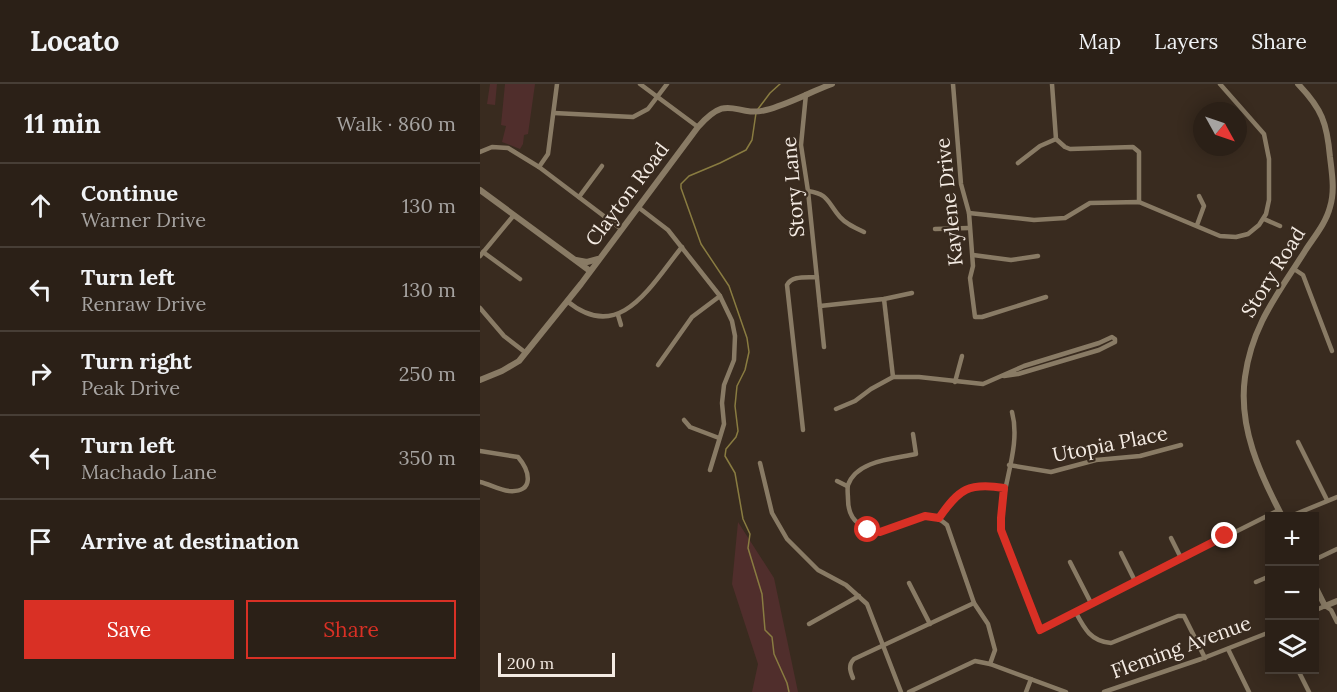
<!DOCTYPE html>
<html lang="en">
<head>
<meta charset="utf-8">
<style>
	:root { --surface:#2b2017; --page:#372d24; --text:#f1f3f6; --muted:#a6a3a1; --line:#473e36; --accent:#d93025 }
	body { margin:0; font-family:Lora,serif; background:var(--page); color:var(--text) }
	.controls { position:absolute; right:18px; bottom:18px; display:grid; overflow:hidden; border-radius:0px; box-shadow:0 3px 15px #0003 }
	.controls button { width:54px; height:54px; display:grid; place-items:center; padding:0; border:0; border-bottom:2px solid var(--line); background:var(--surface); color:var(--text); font:30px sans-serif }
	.compass { position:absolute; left:713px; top:18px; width:54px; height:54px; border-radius:50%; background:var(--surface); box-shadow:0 3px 15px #0003; rotate:130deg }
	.scale { position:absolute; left:18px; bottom:15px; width:117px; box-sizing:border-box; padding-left:6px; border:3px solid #f4ebe3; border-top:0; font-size:16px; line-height:21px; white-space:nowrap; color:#f4ebe3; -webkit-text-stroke:4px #392b1f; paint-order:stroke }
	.stop { position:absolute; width:18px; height:18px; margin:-14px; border:4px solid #d93025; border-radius:50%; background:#fff }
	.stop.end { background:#d93025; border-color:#fff; box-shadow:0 2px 6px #0008 }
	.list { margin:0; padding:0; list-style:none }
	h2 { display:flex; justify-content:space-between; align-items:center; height:78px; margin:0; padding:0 24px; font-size:26px }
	h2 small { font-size:20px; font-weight:400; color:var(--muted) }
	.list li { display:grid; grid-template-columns:39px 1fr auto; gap:18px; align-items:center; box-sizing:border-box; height:84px; padding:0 24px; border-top:2px solid var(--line) }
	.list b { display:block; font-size:22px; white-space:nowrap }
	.list p { margin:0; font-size:20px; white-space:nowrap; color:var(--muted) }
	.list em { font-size:20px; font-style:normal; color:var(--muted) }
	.actions { display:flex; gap:12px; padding:18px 24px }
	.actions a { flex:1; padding:14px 0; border:2px solid var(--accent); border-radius:0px; text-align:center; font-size:21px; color:var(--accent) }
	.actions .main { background:var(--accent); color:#fff }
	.icon { flex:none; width:33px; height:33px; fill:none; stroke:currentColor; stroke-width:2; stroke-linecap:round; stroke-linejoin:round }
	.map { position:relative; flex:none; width:857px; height:608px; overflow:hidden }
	header { display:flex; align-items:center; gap:36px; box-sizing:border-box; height:84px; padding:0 30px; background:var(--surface); border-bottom:2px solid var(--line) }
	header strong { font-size:28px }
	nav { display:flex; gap:33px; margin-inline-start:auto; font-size:21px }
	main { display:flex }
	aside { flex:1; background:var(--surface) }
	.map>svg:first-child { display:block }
</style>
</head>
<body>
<header>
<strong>Locato</strong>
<nav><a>Map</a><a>Layers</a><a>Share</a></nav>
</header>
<main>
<aside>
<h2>11 min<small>Walk · 860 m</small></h2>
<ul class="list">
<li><svg class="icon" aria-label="ahead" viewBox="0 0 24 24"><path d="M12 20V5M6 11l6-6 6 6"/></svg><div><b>Continue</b><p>Warner Drive</p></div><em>130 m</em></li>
<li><svg class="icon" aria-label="left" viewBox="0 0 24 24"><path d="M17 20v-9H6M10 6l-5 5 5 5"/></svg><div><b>Turn left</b><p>Renraw Drive</p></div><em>130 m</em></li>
<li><svg class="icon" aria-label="right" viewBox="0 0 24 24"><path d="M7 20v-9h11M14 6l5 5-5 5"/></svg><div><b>Turn right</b><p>Peak Drive</p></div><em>250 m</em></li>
<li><svg class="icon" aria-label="left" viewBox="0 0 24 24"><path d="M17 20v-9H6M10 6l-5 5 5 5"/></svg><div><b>Turn left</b><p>Machado Lane</p></div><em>350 m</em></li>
<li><svg class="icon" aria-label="arrive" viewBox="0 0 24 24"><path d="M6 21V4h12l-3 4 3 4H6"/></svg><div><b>Arrive at destination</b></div></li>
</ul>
<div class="actions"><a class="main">Save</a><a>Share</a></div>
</aside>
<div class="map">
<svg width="857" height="608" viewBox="0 0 857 608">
	<rect width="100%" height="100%" fill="#392b1f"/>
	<!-- green -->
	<g fill="#502e2c">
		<polygon points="10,0 17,0 15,21 7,20"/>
		<polygon points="25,0 55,0 48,50 44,51 43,60 40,65 22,58 26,42 21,41"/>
		<polygon points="258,438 294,494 318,608 272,608 278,580 252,500"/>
	</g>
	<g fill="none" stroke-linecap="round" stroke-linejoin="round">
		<!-- stream -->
		<g stroke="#897c41" stroke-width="1.5">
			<polyline points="278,25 290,9 300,0"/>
			<polyline points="276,29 272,56 266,66 240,79 209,92 201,100 201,104 221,160 249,202 267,254 269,268 265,286 257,302 255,322 258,347 256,353 246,365 245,372 255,389 263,435 270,450 268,464 282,510 285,546 292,553 294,570 307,599 309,608"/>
		</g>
		<!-- minor -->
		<g stroke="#897b65" stroke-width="4.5">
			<polyline points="160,0 218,43"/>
			<polyline points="473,0 481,100 489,129 493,182 490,194 495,233 502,233 566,213"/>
			<polyline points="572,0 576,55 585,63 590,65 653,63 659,68 659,118"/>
			<polyline points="326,10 321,61 328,107 344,263"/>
			<polyline points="74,29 153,33 168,25 187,0"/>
			<polyline points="0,68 12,63 28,64 59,83 141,145"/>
			<polyline points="538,79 560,62 576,55"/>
			<polyline points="59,83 68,70 77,0"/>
			<path d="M328,107C349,110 347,118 360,133C366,140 375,144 384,148"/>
			<polyline points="99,113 122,82"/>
			<polyline points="158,123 188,146 240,212 252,237 255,252 254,276 244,301 242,319 244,340 230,386"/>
			<polyline points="489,129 554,136 585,134 610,119 659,118 740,152 756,153 768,150 779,141 786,130 789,116 789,75 784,50 740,0"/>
			<polyline points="784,135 800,142"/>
			<polyline points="717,141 724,122 719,112"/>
			<polyline points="455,145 489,144"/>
			<polyline points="3,168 40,195"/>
			<polyline points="493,171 531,176 558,172"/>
			<polyline points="0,172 34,131"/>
			<polyline points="814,185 823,191 852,267"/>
			<polyline points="404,215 413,293"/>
			<path d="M87,217C140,261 171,201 202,163"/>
			<polyline points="340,222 404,215 432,209"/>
			<polyline points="0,224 24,252 46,269"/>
			<polyline points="138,231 141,241"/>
			<polyline points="178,281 212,233 240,212"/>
			<polyline points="475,298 482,272"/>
			<polyline points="356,325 375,317 391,305 413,293 439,293 503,300 544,282 619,259 632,253 635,255 635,258 619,266 538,290 524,292"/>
			<path d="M532,328C542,365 519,406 521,445L560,546L799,426"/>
			<polyline points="204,336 210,343 239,354"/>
			<path d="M323,346L307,201C312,191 327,194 337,193"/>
			<path d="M433,350L436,370C414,375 377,376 368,401C367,405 368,411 368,415C368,424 370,433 378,439C412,465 438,414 467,441L494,519L508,540L515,566L510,580"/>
			<polyline points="818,358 847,416"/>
			<path d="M0,367L38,373C50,387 55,409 29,407C19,406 9,400 0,398"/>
			<polyline points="280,379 292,429 307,455 338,486 366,501 387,520 421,608"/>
			<polyline points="529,381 571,388 616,376 660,372 701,361"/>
			<polyline points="357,397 367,402"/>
			<polyline points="811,432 857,413"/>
			<path d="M459,434C479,405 489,398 524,404"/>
			<polyline points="739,441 745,452"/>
			<polyline points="691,454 701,474"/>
			<polyline points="641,469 655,497"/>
			<polyline points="834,476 857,465"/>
			<polyline points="590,478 611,519"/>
			<polyline points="776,498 790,492"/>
			<polyline points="429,499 450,540"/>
			<path d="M595,527C604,544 610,557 631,559L698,532H704L725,574"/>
			<polyline points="834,527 845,522 851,526 857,538"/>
			<polyline points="329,540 379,512"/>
			<polyline points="748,565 769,608"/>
			<polyline points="818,586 829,608"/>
			<path d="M373,594C370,587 368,581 374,575L494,519"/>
			<polyline points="429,608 495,577 510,580 586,608"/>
			<polyline points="546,608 551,595"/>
			<polyline points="624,608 721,575 790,548"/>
		</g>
		<!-- tertiary -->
		<g stroke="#897b65" stroke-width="6">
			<polyline points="0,106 110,187"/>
			<polyline points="96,176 107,178 118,175"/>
			<path d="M0,296L22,287L39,277L101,200L218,43C250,7 254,34 286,26C309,20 330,8 352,0"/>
			<path d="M802,432C780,390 758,343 765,293C772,241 798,210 825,167C834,153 846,139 850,123C855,107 852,90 850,73C847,39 842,25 818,0"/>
			<polyline points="834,500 845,522 857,517"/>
		</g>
	</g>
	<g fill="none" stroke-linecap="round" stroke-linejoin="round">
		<!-- route -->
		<path stroke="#d93025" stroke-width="8" d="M388,446L400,448L445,432L459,434C479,405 489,398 524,404L521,434V446L560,546L745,452"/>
	</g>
	<g text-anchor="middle" stroke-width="4.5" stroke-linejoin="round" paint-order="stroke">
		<!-- street labels -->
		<g font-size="20" fill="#f4ebe3" stroke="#392b1f">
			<text transform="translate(313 103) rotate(-95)" y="7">Story Lane</text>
			<text transform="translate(147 110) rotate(-53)" y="7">Clayton Road</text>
			<text transform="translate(469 118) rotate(-96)" y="7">Kaylene Drive</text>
			<text transform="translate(793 188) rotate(-58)" y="7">Story Road</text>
			<text transform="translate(630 360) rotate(-11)" y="7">Utopia Place</text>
			<text transform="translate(701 563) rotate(-20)" y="7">Fleming Avenue</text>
		</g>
	</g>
</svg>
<div class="controls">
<button>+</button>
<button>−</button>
<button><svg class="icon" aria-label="layers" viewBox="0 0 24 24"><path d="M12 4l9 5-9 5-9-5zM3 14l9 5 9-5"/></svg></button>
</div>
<svg class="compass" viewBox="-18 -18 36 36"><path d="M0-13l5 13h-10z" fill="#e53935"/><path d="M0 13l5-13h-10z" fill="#a6a3a1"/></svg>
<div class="scale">200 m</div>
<div class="stop" style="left:388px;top:446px"></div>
<div class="stop end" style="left:745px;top:452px"></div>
</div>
</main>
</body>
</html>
